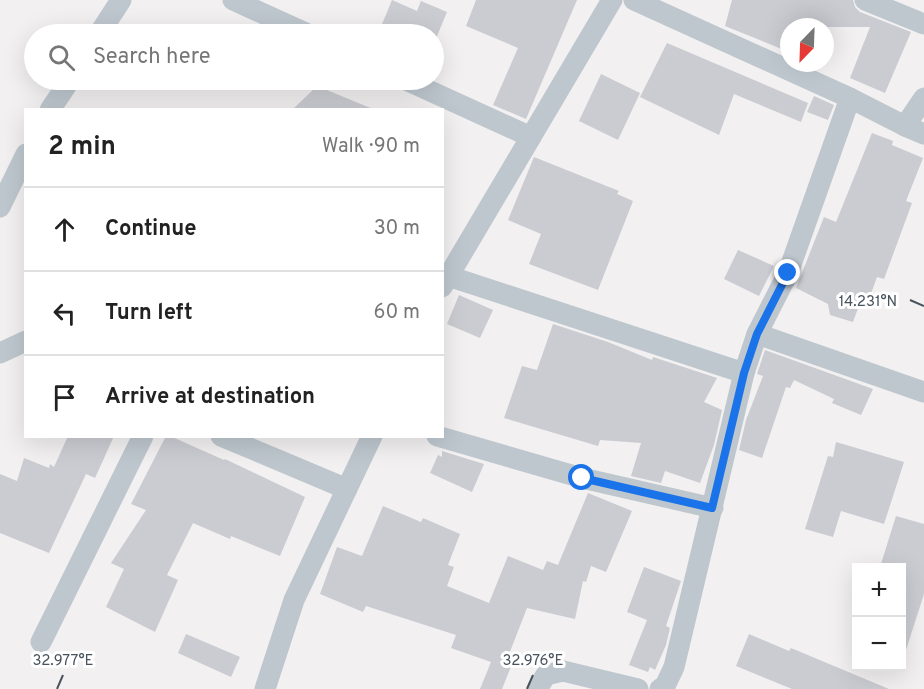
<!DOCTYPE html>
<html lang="en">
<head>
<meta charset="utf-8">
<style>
	:root { --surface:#fff; --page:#f6f6f6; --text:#222; --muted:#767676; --line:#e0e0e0 }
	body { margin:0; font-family:Overpass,sans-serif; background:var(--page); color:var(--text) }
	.controls { position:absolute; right:18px; bottom:18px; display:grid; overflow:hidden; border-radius:0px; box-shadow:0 6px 24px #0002 }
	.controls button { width:54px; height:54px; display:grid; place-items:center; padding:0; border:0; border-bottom:2px solid var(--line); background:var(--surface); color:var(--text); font:30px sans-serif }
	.compass { position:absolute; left:780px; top:18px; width:54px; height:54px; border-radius:50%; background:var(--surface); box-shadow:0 6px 24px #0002; rotate:203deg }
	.stop { position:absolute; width:18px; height:18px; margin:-14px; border:4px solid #1a73e8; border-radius:50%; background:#fff }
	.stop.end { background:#1a73e8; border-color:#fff; box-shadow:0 2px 6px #0008 }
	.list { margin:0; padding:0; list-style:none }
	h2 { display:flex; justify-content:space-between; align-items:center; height:78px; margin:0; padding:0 24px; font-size:26px }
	h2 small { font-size:20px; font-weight:400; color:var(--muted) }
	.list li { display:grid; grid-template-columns:39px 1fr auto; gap:18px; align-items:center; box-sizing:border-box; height:84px; padding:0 24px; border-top:2px solid var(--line) }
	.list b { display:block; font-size:22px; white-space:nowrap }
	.list em { font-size:20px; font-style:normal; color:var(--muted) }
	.icon { flex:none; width:33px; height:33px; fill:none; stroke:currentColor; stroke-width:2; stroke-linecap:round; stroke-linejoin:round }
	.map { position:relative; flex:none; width:924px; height:689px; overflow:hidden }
	.search { position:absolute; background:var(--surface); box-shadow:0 6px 24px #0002; left:24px; top:24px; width:420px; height:66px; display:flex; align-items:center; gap:15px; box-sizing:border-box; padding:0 21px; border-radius:33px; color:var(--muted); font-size:22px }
	.panel { position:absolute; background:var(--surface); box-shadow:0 6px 24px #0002; left:24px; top:108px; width:420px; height:330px; border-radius:0px }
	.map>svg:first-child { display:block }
</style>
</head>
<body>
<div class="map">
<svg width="924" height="689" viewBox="0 0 924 689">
	<rect width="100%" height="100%" fill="#f2f0f0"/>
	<!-- building -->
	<g fill="#caccd2">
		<polygon points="392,0 417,11 421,1 447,12 435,41 434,34 378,34"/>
		<polygon points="476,0 577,0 526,119 493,105 518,48 466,26"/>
		<polygon points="732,0 853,0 855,7 860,12 911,32 885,93 850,78 870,27 789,27 789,52 725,26"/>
		<polygon points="667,43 808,103 801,122 734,94 719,135 640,97"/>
		<polygon points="601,74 640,93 618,140 579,121"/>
		<polygon points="317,86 373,109 373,110 292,110"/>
		<polygon points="814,96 834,105 828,120 807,112"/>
		<polygon points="872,133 893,141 892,145 923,158 906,201 912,203 884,279 877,277 868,302 861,300 853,322 830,315 828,304 796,288 824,217 836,222"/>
		<polygon points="534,157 619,191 617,194 633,201 598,290 529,264 541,234 508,220"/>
		<polygon points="738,250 774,266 759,296 724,279"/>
		<polygon points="459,295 493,310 480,338 447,324"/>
		<polygon points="553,324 608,342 652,360 653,357 717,378 704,402 722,410 714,445 700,483 665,471 661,483 631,476 641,443 600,440 598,446 504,418 522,366 537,370"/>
		<polygon points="765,350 873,389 861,415 832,403 834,399 794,380 790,388 786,387 762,458 739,450 746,420 763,376 757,374"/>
		<polygon points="68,436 114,436 95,478 86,474 49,553 0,533 0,474 17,481 24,458 49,468 50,464 54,467"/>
		<polygon points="166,436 170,436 224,460 225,459 305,497 280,556 231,536 230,539 193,523 167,575 178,580 155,632 106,607 124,569 111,563 146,510 131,504"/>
		<polygon points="836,442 904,462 884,524 841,511 833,537 805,529 828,456 833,457"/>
		<polygon points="442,451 484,464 472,492 430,473 438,455 442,457"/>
		<polygon points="588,493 632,511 606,572 591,566 586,582 583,581 575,619 527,608 506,662 512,664 502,689 480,689 491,662 451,648 456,635 366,606 363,612 320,594 337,547 362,556 383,506 421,522 423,518 460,534 448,565 454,567 447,586 489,603 508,556 543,570 547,561 558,565"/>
		<polygon points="896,516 924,524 924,594 906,650 902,649 902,567 880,567"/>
		<polygon points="644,567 681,581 666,626 670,628 666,645 655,670 650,667 648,672 629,665 647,620 627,612"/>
		<polygon points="186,634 240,657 231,677 178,653"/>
		<polygon points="749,634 789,651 791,648 889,689 792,689 736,666"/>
	</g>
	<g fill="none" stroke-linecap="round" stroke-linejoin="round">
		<!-- street -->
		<g stroke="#bec7ce" stroke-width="21">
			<polyline points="233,0 308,34"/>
			<polyline points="634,0 850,98"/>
			<polyline points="865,0 924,24"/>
			<polyline points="99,34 121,0"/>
			<polyline points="406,80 531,137"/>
			<polyline points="50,110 70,80"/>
			<polyline points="905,126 924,134"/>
			<polyline points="0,207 26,154"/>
			<polyline points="442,274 744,373"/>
			<polyline points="442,287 612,0"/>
			<polyline points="757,334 924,392"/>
			<polyline points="0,353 26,341"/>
			<polyline points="221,436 347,489"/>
			<polyline points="437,436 582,478 713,508"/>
			<polyline points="41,642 143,436"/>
			<polyline points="265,689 294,600 372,436"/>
			<polyline points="537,689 546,675 563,671 638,689"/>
			<polyline points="660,689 665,686 674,667 744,373 757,334 788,273 850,98 905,126 924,98"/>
		</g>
	</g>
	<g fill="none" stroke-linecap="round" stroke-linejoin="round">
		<!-- route -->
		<polyline stroke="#1a73e8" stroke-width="8" points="582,478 712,508 744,373 757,334 788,273"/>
	</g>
	<!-- ticks -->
	<path fill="none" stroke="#48535d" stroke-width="2" d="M910,300L924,306M57,689L63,675M527,689L533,675"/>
	<g font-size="15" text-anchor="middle" fill="#48535d" stroke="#fff" stroke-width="6" stroke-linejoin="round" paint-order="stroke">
		<text x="868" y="306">14.231°N</text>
		<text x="63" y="665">32.977°E</text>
		<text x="533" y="665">32.976°E</text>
	</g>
</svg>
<div class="controls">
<button>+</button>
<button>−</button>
</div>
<svg class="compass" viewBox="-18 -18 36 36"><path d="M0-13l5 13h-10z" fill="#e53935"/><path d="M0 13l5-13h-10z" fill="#767676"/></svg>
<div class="stop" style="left:582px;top:478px"></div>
<div class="stop end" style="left:788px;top:273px"></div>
<div class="search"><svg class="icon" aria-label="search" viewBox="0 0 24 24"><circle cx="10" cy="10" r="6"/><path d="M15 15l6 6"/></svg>Search here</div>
<section class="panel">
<h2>2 min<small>Walk · 90 m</small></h2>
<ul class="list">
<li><svg class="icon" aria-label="ahead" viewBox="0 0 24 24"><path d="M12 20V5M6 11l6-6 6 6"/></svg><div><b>Continue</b></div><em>30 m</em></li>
<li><svg class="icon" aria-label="left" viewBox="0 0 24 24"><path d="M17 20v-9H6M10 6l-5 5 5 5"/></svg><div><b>Turn left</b></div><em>60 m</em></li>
<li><svg class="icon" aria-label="arrive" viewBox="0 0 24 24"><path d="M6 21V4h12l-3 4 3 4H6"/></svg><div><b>Arrive at destination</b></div></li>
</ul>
</section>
</div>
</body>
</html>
